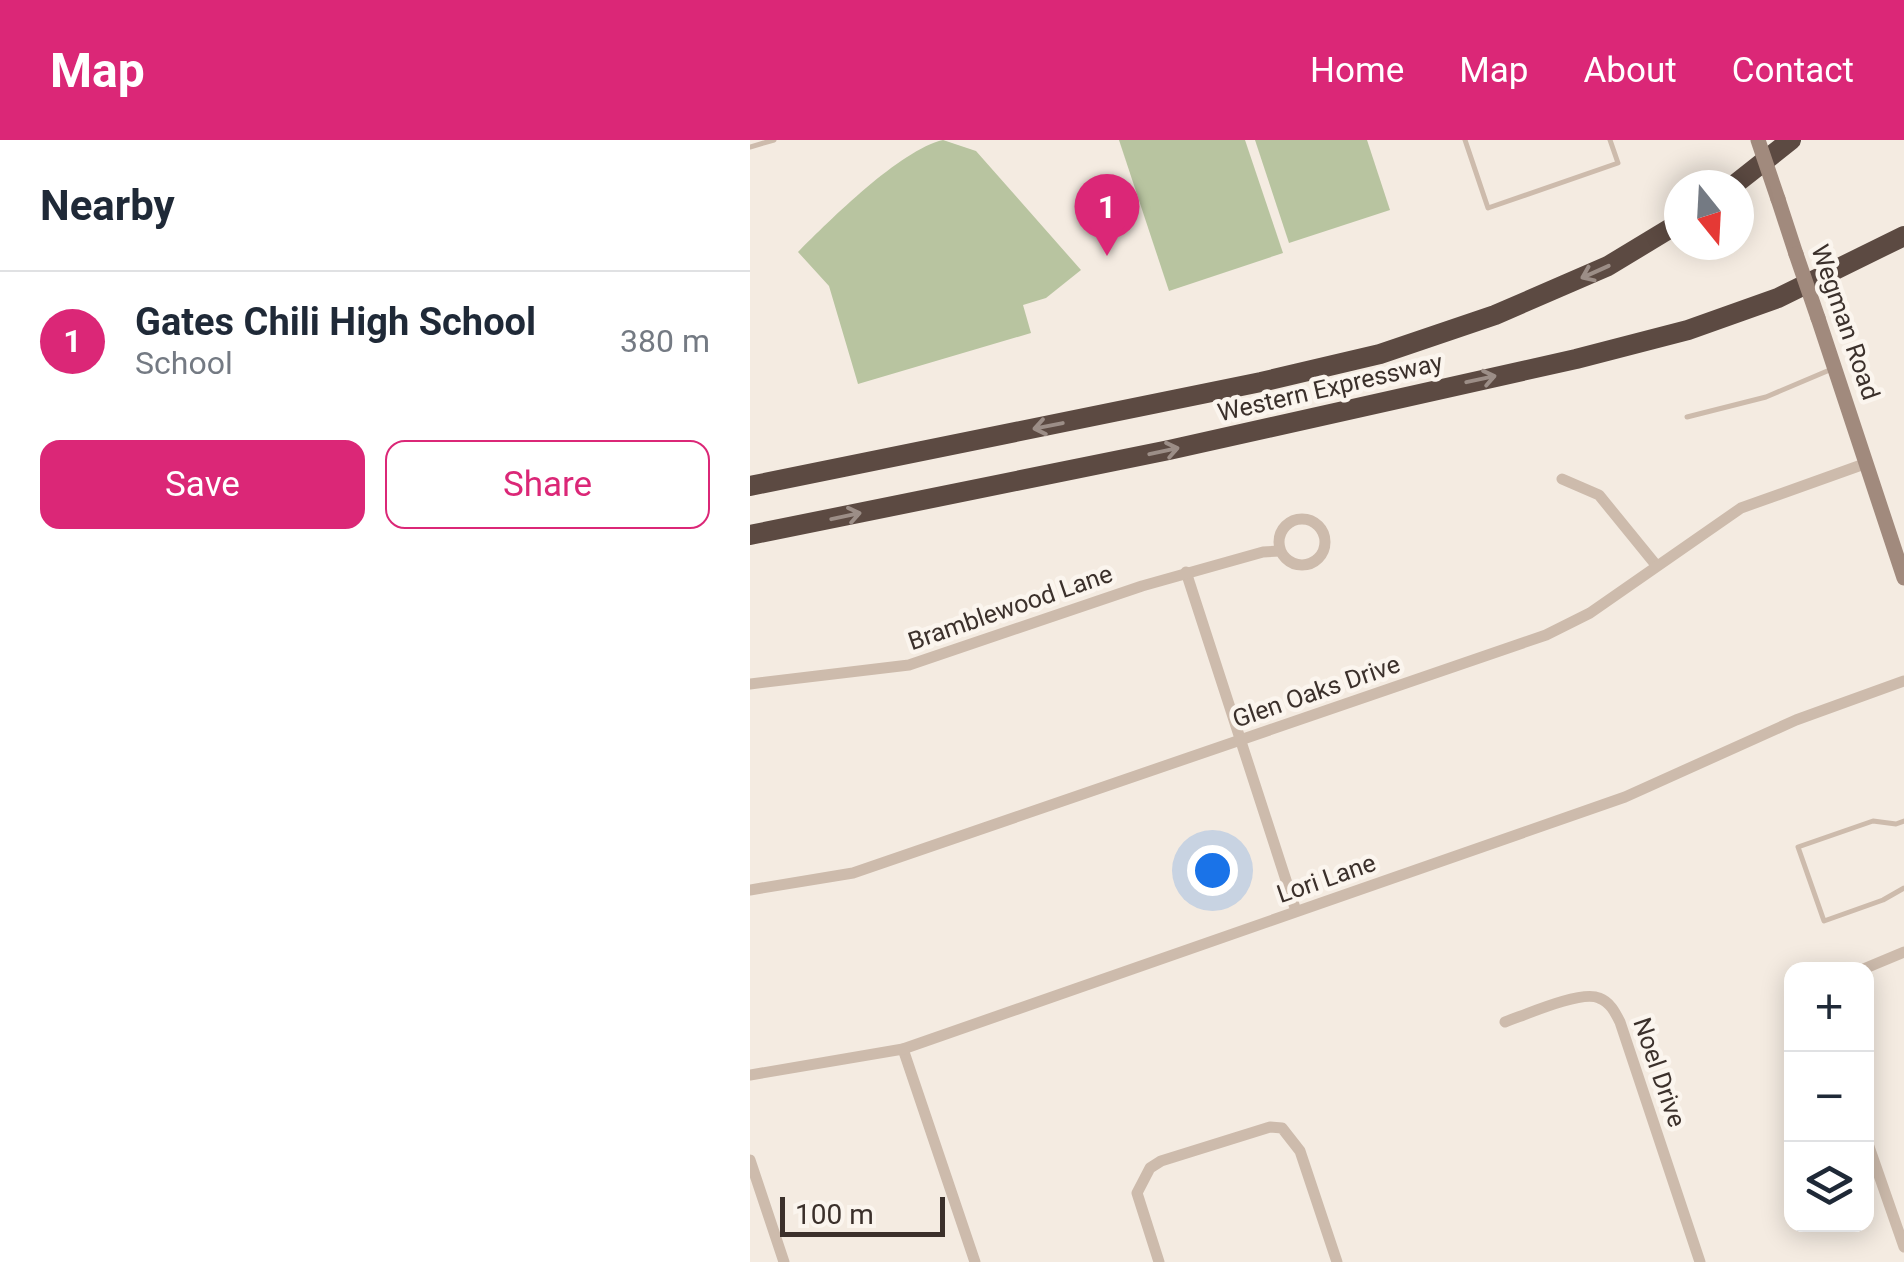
<!DOCTYPE html>
<html lang="en">
<head>
<meta charset="utf-8">
<style>
	:root { --surface:#fff; --page:#f2f2f3; --text:#1f2937; --muted:#747a83; --line:#e0e1e3; --accent:#db2777 }
	body { margin:0; font-family:Roboto,sans-serif; background:var(--page); color:var(--text) }
	.controls { position:absolute; right:30px; bottom:30px; display:grid; overflow:hidden; border-radius:20px; box-shadow:0 5px 25px #0003 }
	.controls button { width:90px; height:90px; display:grid; place-items:center; padding:0; border:0; border-bottom:2px solid var(--line); background:var(--surface); color:var(--text); font:50px sans-serif }
	.compass { position:absolute; left:914px; top:30px; width:90px; height:90px; border-radius:50%; background:var(--surface); box-shadow:0 5px 25px #0003; rotate:162deg }
	.scale { position:absolute; left:30px; bottom:25px; width:165px; box-sizing:border-box; padding-left:10px; border:5px solid #3b302b; border-top:0; font-size:28px; line-height:35px; white-space:nowrap; color:#3b302b; -webkit-text-stroke:8px #fbf5ee; paint-order:stroke }
	.you { position:absolute; left:462px; top:730px; width:35px; height:35px; margin:-25px; border:8px solid #fff; border-radius:50%; background:#1a73e8; box-shadow:0 0 0 15px #1a73e833 }
	.badge { display:grid; place-items:center; width:65px; height:65px; border-radius:50%; background:var(--accent); color:#fff; font-size:32px; font-weight:700 }
	.pin { position:absolute; translate:-50% -82px; filter:drop-shadow(0 2px 5px #0008) }
	.pin::after { content:''; position:absolute; top:52px; width:35px; height:30px; background:inherit; clip-path:polygon(0 0,100% 0,50% 100%) }
	.list { margin:0; padding:0; list-style:none }
	h2 { display:flex; justify-content:space-between; align-items:center; height:130px; margin:0; padding:0 40px; font-size:42px }
	h2 small { font-size:32px; font-weight:400; color:var(--muted) }
	.list li { display:grid; grid-template-columns:65px 1fr auto; gap:30px; align-items:center; box-sizing:border-box; height:140px; padding:0 40px; border-top:2px solid var(--line) }
	.list b { display:block; font-size:38px; white-space:nowrap }
	.list p { margin:0; font-size:32px; white-space:nowrap; color:var(--muted) }
	.list em { font-size:32px; font-style:normal; color:var(--muted) }
	.actions { display:flex; gap:20px; padding:30px 40px }
	.actions a { flex:1; padding:22px 0; border:2px solid var(--accent); border-radius:20px; text-align:center; font-size:35px; color:var(--accent) }
	.actions .main { background:var(--accent); color:#fff }
	.icon { flex:none; width:55px; height:55px; fill:none; stroke:currentColor; stroke-width:2; stroke-linecap:round; stroke-linejoin:round }
	.map { position:relative; flex:none; width:1154px; height:1122px; overflow:hidden }
	header { display:flex; align-items:center; gap:60px; box-sizing:border-box; height:140px; padding:0 50px; background:var(--accent); color:#fff }
	header strong { font-size:48px }
	nav { display:flex; gap:55px; margin-inline-start:auto; font-size:35px }
	main { display:flex }
	aside { flex:1; background:var(--surface) }
	.map>svg:first-child { display:block }
</style>
</head>
<body>
<header>
<strong>Map</strong>
<nav><a>Home</a><a>Map</a><a>About</a><a>Contact</a></nav>
</header>
<main>
<aside>
<h2>Nearby<small></small></h2>
<ul class="list">
<li><span class="badge">1</span><div><b>Gates Chili High School</b><p>School</p></div><em>380 m</em></li>
</ul>
<div class="actions"><a class="main">Save</a><a>Share</a></div>
</aside>
<div class="map">
<svg width="1154" height="1122" viewBox="0 0 1154 1122">
	<rect width="100%" height="100%" fill="#f4ebe1"/>
	<!-- garden -->
	<g fill="#b8c4a0">
		<path d="M193,0L226,11L331,130L296,158L273,165L281,193L108,244L79,146L48,112C80,80 150,10 193,0Z"/>
		<polygon points="369,0 495,0 533,113 419,151"/>
		<polygon points="505,0 617,0 640,70 539,103"/>
	</g>
	<g fill="none" stroke-linecap="round" stroke-linejoin="round">
		<!-- lane -->
		<g stroke="#cdbbac" stroke-width="5">
			<polyline points="715,0 738,68 868,23 860,0"/>
			<polyline points="0,7 24,0"/>
			<polyline points="937,277 1016,257 1082,229"/>
			<polyline points="1154,681 1146,684 1123,681 1048,707 1074,781 1133,760 1154,748"/>
		</g>
		<!-- street -->
		<g stroke="#cdbbac" stroke-width="11">
			<polyline points="812,339 849,355 906,425"/>
			<circle cx="552" cy="402" r="23"/>
			<polyline points="436,432 546,771"/>
			<polyline points="0,544 159,525 392,446 513,412 530,411"/>
			<polyline points="0,750 103,733 796,495 840,473 991,368 1117,323"/>
			<polyline points="1111,830 1154,812"/>
			<path d="M755,882C775,875 831,850 849,858C860,862 865,872 870,882L950,1122"/>
			<polyline points="153,909 225,1122"/>
			<polyline points="0,935 153,909 875,657 1046,580 1154,541"/>
			<polyline points="1116,998 1154,1107"/>
			<polyline points="0,1020 34,1122"/>
			<polyline points="409,1122 387,1053 400,1028 411,1021 520,987 532,988 550,1011 587,1122"/>
		</g>
		<!-- secondary -->
		<g stroke="#a18a7d" stroke-width="15">
			<polyline points="1028,59 1046,114"/>
			<polyline points="1068,178 1154,438"/>
		</g>
		<!-- highway -->
		<g stroke="#5c4a42" stroke-width="20">
			<polyline points="984,45 1041,0"/>
			<polyline points="0,346 511,242 630,214 745,175 858,126 929,83"/>
			<polyline points="0,395 419,310 826,219 938,190 1028,158 1154,96"/>
		</g>
		<!-- secondary-bridge -->
		<g stroke="#a18a7d" stroke-width="15">
			<polyline points="1008,0 1028,59"/>
			<polyline points="1046,114 1068,178"/>
		</g>
	</g>
	<!-- one-way arrows -->
	<defs><path id="oneway-shaft" d="M-6 0H5M1.5-3L5.5 0L1.5 3" fill="none" stroke-width="1.6" stroke-linecap="round" stroke-linejoin="round" transform="scale(2.5)"/></defs>
	<g stroke="#9c8e87">
		<use href="#oneway-shaft" transform="translate(845 132) rotate(156)"/>
		<use href="#oneway-shaft" transform="translate(731 239) rotate(-12)"/>
		<use href="#oneway-shaft" transform="translate(298 286) rotate(169)"/>
		<use href="#oneway-shaft" transform="translate(414 311) rotate(-12)"/>
		<use href="#oneway-shaft" transform="translate(96 376) rotate(-12)"/>
	</g>
	<g text-anchor="middle" stroke-width="9" stroke-linejoin="round" paint-order="stroke">
		<!-- street labels -->
		<g font-size="25" fill="#3b302b" stroke="#fbf5ee">
			<text transform="translate(1096 182) rotate(71)" y="9">Wegman Road</text>
			<text transform="translate(580 247) rotate(-13)" y="9">Western Expressway</text>
			<text transform="translate(260 467) rotate(-19)" y="9">Bramblewood Lane</text>
			<text transform="translate(566 551) rotate(-19)" y="9">Glen Oaks Drive</text>
			<text transform="translate(576 738) rotate(-19)" y="9">Lori Lane</text>
			<text transform="translate(910 932) rotate(71)" y="9">Noel Drive</text>
		</g>
	</g>
</svg>
<div class="controls">
<button>+</button>
<button>−</button>
<button><svg class="icon" aria-label="layers" viewBox="0 0 24 24"><path d="M12 4l9 5-9 5-9-5zM3 14l9 5 9-5"/></svg></button>
</div>
<svg class="compass" viewBox="-18 -18 36 36"><path d="M0-13l5 13h-10z" fill="#e53935"/><path d="M0 13l5-13h-10z" fill="#747a83"/></svg>
<div class="scale">100 m</div>
<div class="you"></div>
<div class="pin badge" style="left:357px;top:116px">1</div>
</div>
</main>
</body>
</html>
